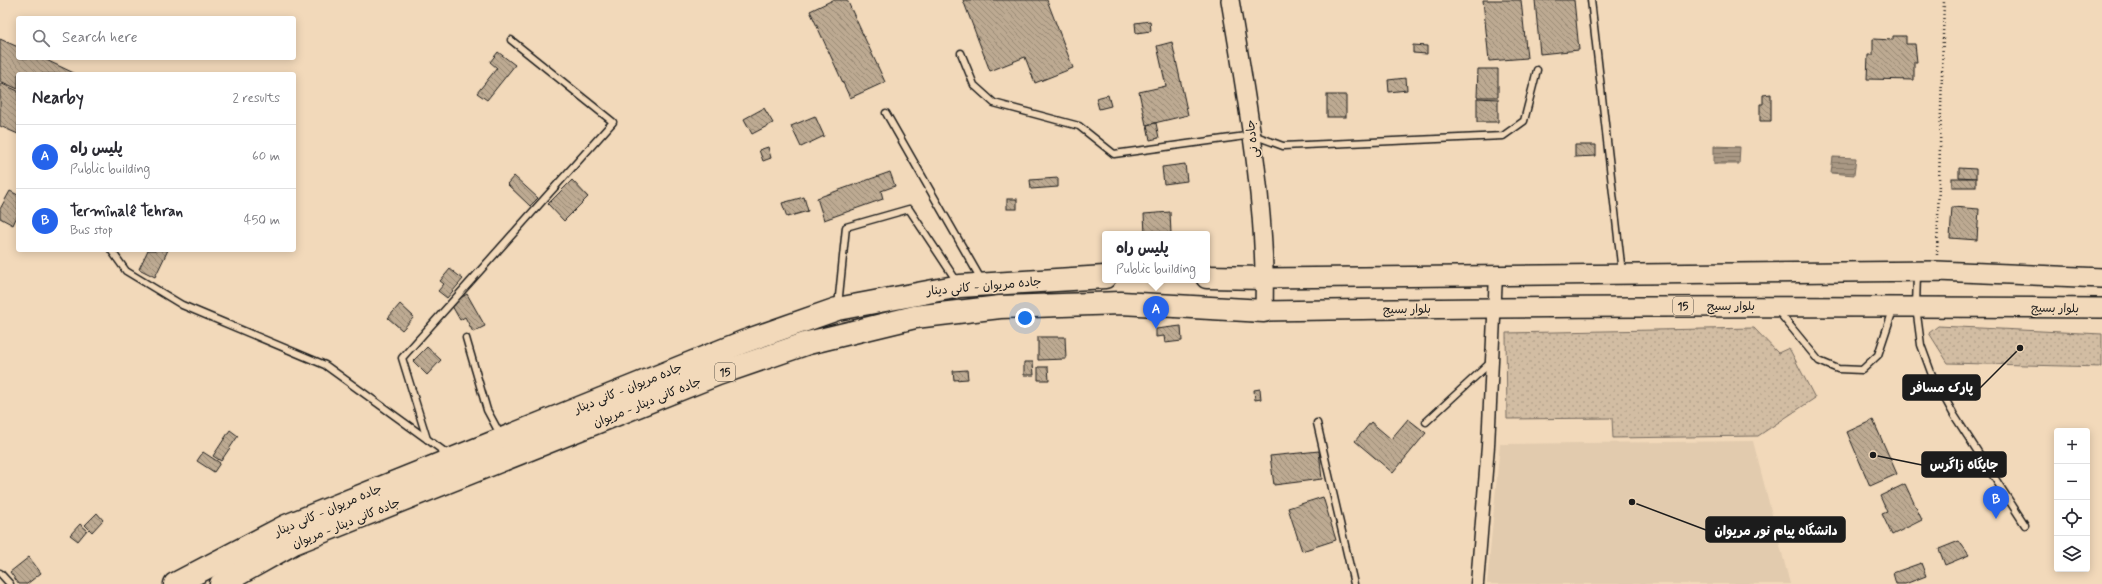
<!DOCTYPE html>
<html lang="en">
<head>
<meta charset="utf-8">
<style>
	:root { --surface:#fff; --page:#f7f7f7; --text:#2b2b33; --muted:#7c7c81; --line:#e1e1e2; --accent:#2563eb }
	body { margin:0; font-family:Mynerve,"Playpen Sans Arabic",sans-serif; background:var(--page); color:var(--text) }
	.controls { position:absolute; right:12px; bottom:12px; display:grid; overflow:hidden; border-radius:4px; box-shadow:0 2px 10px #0003 }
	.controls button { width:36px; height:36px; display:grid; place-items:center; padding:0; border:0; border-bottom:1px solid var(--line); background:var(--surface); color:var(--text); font:20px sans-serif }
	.you { position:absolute; left:1025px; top:318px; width:14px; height:14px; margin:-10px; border:3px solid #fff; border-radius:50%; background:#1a73e8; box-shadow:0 0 0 6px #1a73e833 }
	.badge { display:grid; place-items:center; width:26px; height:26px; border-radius:50%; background:var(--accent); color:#fff; font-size:13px; font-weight:700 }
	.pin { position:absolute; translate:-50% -33px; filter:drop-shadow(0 1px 2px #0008) }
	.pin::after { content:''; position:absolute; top:21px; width:14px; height:12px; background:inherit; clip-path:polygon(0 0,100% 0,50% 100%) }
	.popup { position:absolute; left:1102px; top:231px; width:108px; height:52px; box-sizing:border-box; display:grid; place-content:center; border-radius:4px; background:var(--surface); filter:drop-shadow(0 1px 3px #0005); font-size:13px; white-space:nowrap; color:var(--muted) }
	.popup b { font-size:15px; color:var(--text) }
	.popup::after { content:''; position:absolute; left:50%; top:100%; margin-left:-8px; border:8px solid transparent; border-top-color:var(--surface) }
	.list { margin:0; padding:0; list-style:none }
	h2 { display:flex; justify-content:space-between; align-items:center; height:52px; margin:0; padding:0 16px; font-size:17px }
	h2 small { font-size:13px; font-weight:400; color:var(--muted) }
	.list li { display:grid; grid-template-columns:26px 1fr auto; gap:12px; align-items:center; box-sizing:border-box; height:64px; padding:0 16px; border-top:1px solid var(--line) }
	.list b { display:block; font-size:15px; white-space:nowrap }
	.list p { margin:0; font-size:13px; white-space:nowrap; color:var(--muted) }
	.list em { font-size:13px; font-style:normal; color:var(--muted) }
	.icon { flex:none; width:22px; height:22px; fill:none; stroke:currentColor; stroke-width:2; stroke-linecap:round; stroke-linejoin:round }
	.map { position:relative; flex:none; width:2102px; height:584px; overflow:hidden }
	.search { position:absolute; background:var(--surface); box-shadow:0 2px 10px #0003; left:16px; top:16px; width:280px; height:44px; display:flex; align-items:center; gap:10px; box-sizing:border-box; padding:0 14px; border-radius:4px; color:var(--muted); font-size:15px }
	.panel { position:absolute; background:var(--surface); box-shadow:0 2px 10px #0003; left:16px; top:72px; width:280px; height:180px; border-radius:4px }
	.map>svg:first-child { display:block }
</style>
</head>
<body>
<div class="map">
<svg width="2102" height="584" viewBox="0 0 2102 584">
	<defs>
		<pattern id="grass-dots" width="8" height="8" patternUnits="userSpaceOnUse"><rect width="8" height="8" fill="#d2bda3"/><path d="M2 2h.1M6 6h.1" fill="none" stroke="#b4a28c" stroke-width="1.8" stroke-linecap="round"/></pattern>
		<pattern id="water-rules" width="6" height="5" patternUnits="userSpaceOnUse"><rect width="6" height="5" fill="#a99884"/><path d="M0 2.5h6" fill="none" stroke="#897b6b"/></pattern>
		<pattern id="building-back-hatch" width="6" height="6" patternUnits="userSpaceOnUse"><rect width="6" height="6" fill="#bdaa92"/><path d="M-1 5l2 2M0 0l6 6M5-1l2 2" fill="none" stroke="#998a76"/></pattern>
	</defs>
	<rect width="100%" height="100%" fill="#f2d9ba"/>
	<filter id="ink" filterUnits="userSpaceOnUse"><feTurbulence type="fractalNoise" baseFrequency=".025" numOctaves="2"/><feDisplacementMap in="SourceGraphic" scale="8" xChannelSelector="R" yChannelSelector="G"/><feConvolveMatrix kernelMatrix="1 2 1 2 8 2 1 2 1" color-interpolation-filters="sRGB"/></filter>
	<g filter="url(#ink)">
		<!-- built -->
		<polygon fill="#e2cbae" points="1753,441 1790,584 1487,584 1500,444"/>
		<!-- grass -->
		<g fill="url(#grass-dots)" stroke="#776c60">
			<polygon points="1938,326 2102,334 2102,367 1948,363 1929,333"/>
			<polygon points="1754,328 1778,353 1789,348 1815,398 1758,436 1613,438 1612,418 1507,419 1506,333"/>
		</g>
		<!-- water -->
		<g fill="url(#water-rules)" stroke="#71665a">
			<polygon points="1714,146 1740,147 1739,164 1714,164"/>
			<polygon points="1833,157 1856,158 1854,175 1831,173"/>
		</g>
		<!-- building -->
		<g fill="url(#building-back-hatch)" stroke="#1c1c1c">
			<polygon points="833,0 847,0 885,82 850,98 810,11"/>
			<polygon points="963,0 1047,0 1073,68 1035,83 1025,57 990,71"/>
			<polygon points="1483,0 1521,0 1527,58 1489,61"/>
			<polygon points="1535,0 1574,0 1579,50 1540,54"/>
			<polygon points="1150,21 1151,31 1136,33 1135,23"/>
			<polygon points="1893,36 1906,36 1906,44 1915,44 1917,62 1914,62 1914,80 1867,79 1868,55 1873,55 1873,39 1893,40"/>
			<polygon points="0,39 18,47 18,58 42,58 76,74 18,74 18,89 0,81"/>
			<polygon points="1172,42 1188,115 1146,125 1139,92 1166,86 1157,46"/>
			<polygon points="1413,45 1427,46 1427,54 1413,53"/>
			<polygon points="498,52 515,65 487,100 477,93 497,68 490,62"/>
			<polygon points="1478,69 1498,69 1498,97 1477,97"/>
			<polygon points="1406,78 1407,90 1389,92 1388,80"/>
			<polygon points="0,83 18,91 18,134 0,126"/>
			<polygon points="1771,94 1771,121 1760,121 1760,104 1763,104 1763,95"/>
			<polygon points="1108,95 1111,106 1099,109 1096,98"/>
			<rect x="1327" y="95" width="19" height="22"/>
			<polygon points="1477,98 1498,99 1498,122 1477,122"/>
			<polygon points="764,108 773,123 752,134 744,119"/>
			<polygon points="815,116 824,136 801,147 791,126"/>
			<polygon points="1156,123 1159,138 1150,140 1147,125"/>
			<polygon points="1575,145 1596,145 1596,156 1575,157"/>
			<polygon points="768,147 771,158 763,161 759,150"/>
			<polygon points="1185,164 1187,181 1164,184 1162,167"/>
			<polygon points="1959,168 1976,169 1976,178 1959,177"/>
			<polygon points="890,172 895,186 881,191 883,199 824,220 817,198"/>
			<polygon points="514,176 538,198 530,206 507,184"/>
			<polygon points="1058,178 1058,187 1031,189 1030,180"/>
			<rect x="1952" y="178" width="24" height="9"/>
			<polygon points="572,180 588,197 564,221 548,204"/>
			<polygon points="10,191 18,195 18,214 13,225 0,218 0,209"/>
			<polygon points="804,197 808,211 787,217 782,203"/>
			<rect x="1007" y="199" width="10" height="10"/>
			<polygon points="1952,207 1979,209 1977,240 1950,238"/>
			<polygon points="1170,212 1171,234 1145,234 1144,214"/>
			<polygon points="148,250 168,250 155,277 139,269"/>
			<polygon points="450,269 463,279 447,298 438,291 444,284 440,281"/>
			<polygon points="467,294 485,326 473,332 465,317 460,320 451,304"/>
			<polygon points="400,304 414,317 402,330 388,318"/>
			<polygon points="1181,326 1182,341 1165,343 1164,336 1156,337 1156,329"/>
			<polygon points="1038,337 1065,337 1066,359 1038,360"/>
			<polygon points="427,347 441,360 427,375 413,361"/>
			<polygon points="1024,362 1033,362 1034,375 1024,375"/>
			<polygon points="1038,367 1048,367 1049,380 1038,380"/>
			<polygon points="967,370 968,379 954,380 953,371"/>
			<polygon points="1260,389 1261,399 1255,400 1254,390"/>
			<polygon points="1408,419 1426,433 1393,473 1355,441 1371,422 1391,439"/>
			<polygon points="1873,420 1897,474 1870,486 1847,432"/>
			<polygon points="230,430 238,436 221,461 213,456"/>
			<polygon points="1319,451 1322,479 1274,485 1270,456"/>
			<polygon points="203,452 220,463 214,472 197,461"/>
			<polygon points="1905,484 1922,520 1892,535 1882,514 1887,512 1880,496"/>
			<polygon points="1323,497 1336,540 1302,551 1288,508"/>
			<polygon points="97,513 103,520 92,532 85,525"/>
			<polygon points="80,524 87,530 78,541 70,535"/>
			<polygon points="1959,541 1969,555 1945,565 1939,549"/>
			<polygon points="29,557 41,573 27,584 19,584 10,572"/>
			<polygon points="1921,563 1926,576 1905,584 1896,584 1893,573"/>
		</g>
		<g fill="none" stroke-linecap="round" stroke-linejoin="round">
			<defs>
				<g id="lane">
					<polyline points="1591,0 1622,273"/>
					<polyline points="961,53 974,85 994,103 1079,126 1114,154 1253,135 1283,146 1503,136 1524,121 1537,70"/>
					<polyline points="886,113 982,281"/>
					<polyline points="111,250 126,271 182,305 325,365 449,455"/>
					<polyline points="1917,274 1916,307 1921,345 1932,375 1954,415 2025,525"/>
					<polyline points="838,306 846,227 909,209 958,283"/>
					<polyline points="1778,311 1819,361 1838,369 1862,370 1878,355 1893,310"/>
					<polyline points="466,338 487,410 501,436"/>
					<polyline points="1426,422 1490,363"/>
					<polyline points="1317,423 1354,584"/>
					<polyline points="427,439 402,358 613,122 511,40"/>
					<polyline points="0,573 10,584"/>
				</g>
				<polyline id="street" points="1477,584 1488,446 1496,275"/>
				<path id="secondary" d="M1230,0C1247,102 1267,207 1264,311"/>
				<g id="primary">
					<polyline points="1265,278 1937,271 2102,278"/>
					<path d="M1264,311C1543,306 1823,306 2102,308"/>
				</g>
				<g id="highway">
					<polyline points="1207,277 1265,278"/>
					<polyline points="175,584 286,526 743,342 837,309 960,286 1105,277"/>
					<polyline points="221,584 294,543 718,374 808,343 915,317 1000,307 1121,303 1264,311"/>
				</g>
			</defs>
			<!-- lane casing -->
			<use href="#lane" stroke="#1c1c1c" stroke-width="9"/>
			<!-- street casing -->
			<use href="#street" stroke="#1c1c1c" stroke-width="15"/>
			<!-- secondary casing -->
			<use href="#secondary" stroke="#1c1c1c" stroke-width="20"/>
			<!-- primary casing -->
			<use href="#primary" stroke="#1c1c1c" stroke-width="22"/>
			<!-- highway casing -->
			<use href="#highway" stroke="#1c1c1c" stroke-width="25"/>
			<!-- path -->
			<polyline stroke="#1c1c1c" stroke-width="2.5" stroke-dasharray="1 3" stroke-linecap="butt" points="1937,255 1944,0"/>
			<!-- lane -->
			<use href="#lane" stroke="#f2d9ba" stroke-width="6"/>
			<!-- street -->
			<use href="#street" stroke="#f2d9ba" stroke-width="12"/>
			<!-- secondary -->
			<use href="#secondary" stroke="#f2d9ba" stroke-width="17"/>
			<!-- primary -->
			<use href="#primary" stroke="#f2d9ba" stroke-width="19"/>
			<!-- highway -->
			<use href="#highway" stroke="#f2d9ba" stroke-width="22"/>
		</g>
	</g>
	<g text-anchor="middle" stroke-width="3" stroke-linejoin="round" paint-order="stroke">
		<!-- shield labels -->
		<g fill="#f2d9ba" stroke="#5c554b" stroke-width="1">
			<rect x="1673" y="297" width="20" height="18" rx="3"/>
			<rect x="715" y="363" width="20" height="18" rx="3"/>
		</g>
		<g font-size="11" font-weight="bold" fill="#1c1c1c">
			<text x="1683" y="310">15</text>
			<text x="725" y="376">15</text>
		</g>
		<!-- street labels -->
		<g font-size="12" fill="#1c1c1c" stroke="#f2d9ba">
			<text transform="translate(1252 139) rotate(-97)" y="4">جاده نی</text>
			<text transform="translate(984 286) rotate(-5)" y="4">جاده مریوان - کانی دینار</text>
			<text x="1731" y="310">بلوار بسیج</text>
			<text transform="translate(2055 308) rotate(1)" y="4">بلوار بسیج</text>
			<text transform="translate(1407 309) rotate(-1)" y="4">بلوار بسیج</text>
			<text transform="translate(628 388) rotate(-22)" y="4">جاده مریوان - کانی دینار</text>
			<text transform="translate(647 402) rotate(-22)" y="4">جاده کانی دینار - مریوان</text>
			<text transform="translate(328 510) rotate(-23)" y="4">جاده مریوان - کانی دینار</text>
			<text transform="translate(346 523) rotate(-22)" y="4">جاده کانی دینار - مریوان</text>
		</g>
	</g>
	<!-- callouts -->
	<path fill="none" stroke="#1c1c1c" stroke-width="1.5" d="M2020 348L1980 388M1873 455L1922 465M1632 502L1706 530"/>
	<g fill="#1c1c1c" stroke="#f2d9ba" stroke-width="1.5">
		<circle cx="2020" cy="348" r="4"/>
		<circle cx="1873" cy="455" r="4"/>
		<circle cx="1632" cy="502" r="4"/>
	</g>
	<g fill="#1c1c1c" stroke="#1c1c1c" stroke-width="1.5">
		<rect x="1903" y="375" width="77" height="25" rx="4"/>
		<rect x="1922" y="452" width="84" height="25" rx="4"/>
		<rect x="1706" y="517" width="139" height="25" rx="4"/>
	</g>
	<g font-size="13" text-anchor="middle" font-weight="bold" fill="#fff">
		<text x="1942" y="392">پارک مسافر</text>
		<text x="1964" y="469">جایگاه زاگرس</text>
		<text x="1776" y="535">دانشگاه پیام نور مریوان</text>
	</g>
</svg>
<div class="controls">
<button>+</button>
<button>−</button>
<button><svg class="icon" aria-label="locate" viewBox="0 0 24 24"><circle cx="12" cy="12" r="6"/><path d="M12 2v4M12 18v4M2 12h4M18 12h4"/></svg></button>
<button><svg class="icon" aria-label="layers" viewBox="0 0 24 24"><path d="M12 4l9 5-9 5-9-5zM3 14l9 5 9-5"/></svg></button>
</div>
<div class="you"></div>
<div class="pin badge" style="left:1156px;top:329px">A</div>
<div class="popup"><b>پلیس راه</b>Public building</div>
<div class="pin badge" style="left:1996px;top:519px">B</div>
<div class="search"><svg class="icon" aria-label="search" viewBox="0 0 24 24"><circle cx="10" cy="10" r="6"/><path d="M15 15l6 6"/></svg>Search here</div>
<section class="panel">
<h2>Nearby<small>2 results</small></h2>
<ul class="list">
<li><span class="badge">A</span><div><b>پلیس راه</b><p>Public building</p></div><em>60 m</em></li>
<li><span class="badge">B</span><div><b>Termînalê Tehran</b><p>Bus stop</p></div><em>450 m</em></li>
</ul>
</section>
</div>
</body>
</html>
